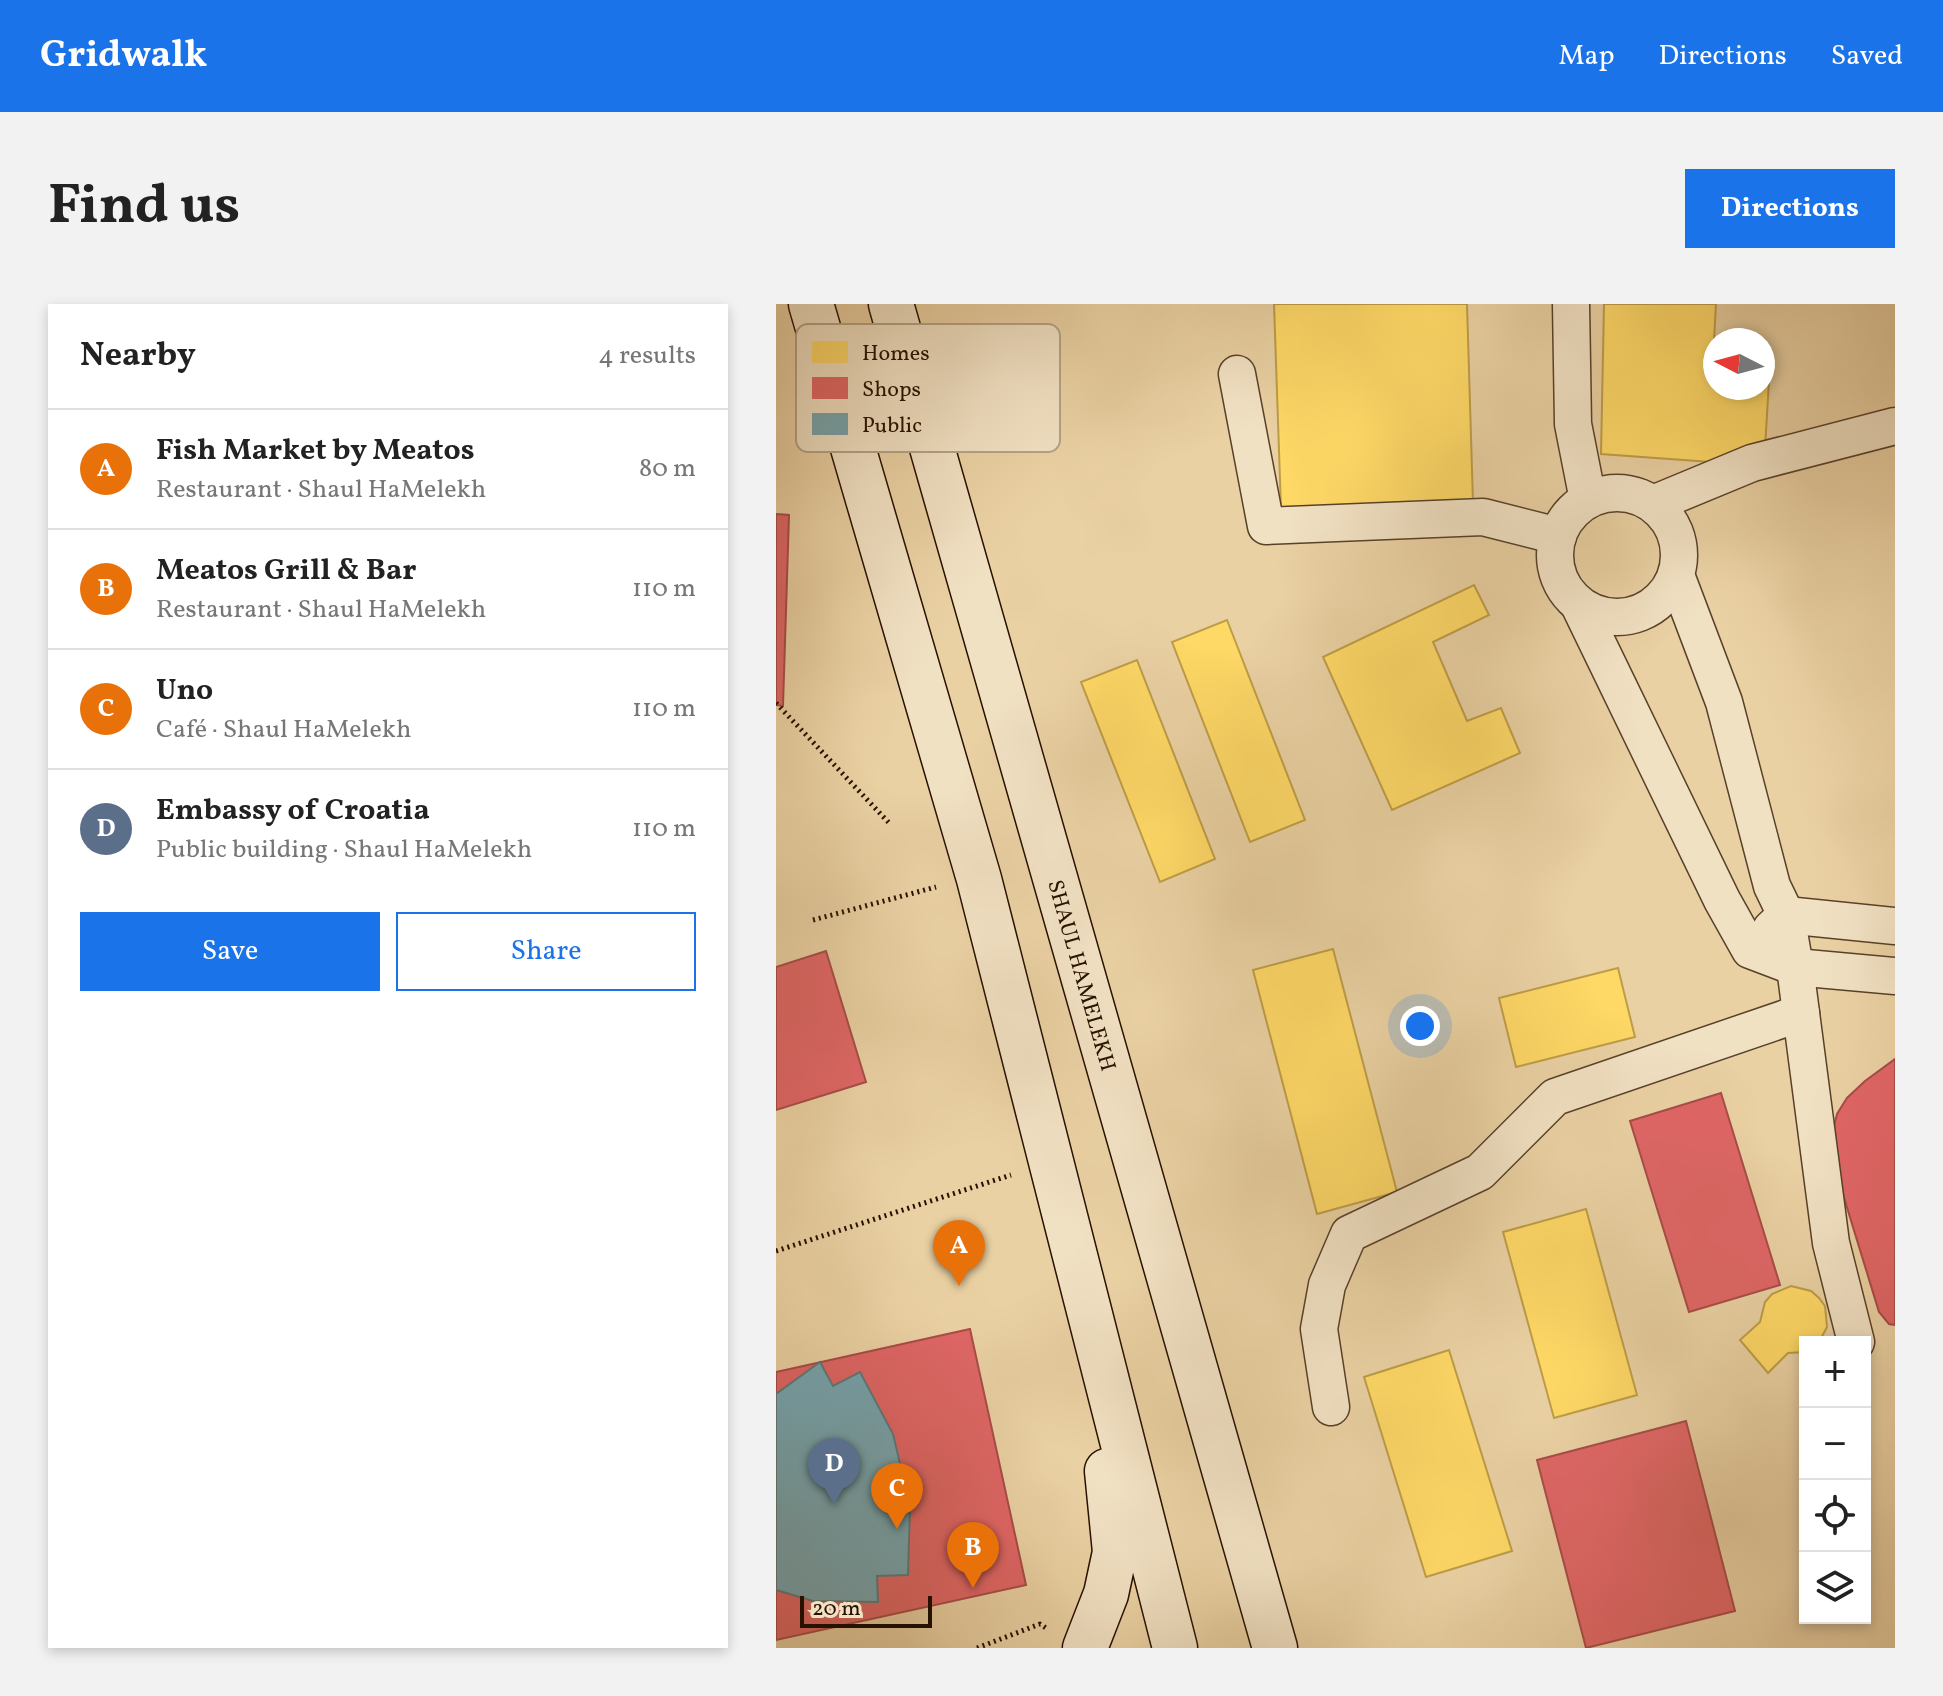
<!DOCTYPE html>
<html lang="en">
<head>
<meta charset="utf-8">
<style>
	:root { --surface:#fff; --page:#f2f2f2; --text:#222; --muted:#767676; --line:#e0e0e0; --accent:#1a73e8 }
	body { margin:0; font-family:Vollkorn,serif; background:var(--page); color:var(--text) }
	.controls { position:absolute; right:24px; bottom:24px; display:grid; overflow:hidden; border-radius:0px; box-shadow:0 4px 12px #0003 }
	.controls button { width:72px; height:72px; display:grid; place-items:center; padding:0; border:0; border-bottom:2px solid var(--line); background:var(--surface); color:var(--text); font:40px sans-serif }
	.compass { position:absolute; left:927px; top:24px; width:72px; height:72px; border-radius:50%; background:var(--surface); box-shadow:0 4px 12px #0003; rotate:276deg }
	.scale { position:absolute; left:24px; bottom:20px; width:132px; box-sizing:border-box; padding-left:8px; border:4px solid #271100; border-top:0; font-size:22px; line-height:28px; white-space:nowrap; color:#271100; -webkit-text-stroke:6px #f1e1c3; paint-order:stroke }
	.you { position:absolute; left:644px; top:722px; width:28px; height:28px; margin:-20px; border:6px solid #fff; border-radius:50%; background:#1a73e8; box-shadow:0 0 0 12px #1a73e833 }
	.badge { display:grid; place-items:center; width:52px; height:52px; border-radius:50%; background:var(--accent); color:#fff; font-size:26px; font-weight:700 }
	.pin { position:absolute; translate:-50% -66px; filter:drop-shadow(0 2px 4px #0008) }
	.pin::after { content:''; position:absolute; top:42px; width:28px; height:24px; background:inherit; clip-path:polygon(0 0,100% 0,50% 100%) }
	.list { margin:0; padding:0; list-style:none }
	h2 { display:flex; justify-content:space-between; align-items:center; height:104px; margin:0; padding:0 32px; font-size:34px }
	h2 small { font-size:26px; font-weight:400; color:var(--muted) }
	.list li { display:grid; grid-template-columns:52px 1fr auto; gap:24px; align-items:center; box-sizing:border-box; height:120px; padding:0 32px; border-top:2px solid var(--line) }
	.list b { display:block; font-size:30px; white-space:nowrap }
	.list p { margin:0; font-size:26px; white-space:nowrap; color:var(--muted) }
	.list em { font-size:26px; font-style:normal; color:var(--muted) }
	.actions { display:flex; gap:16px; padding:24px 32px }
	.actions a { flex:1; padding:18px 0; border:2px solid var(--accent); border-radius:0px; text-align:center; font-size:28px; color:var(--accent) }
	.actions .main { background:var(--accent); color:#fff }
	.icon { flex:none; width:44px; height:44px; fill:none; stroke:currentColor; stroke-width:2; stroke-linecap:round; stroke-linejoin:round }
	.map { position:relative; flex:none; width:1119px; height:1344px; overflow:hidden; border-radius:0px }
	header { display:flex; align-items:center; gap:48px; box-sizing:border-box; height:112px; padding:0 40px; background:var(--accent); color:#fff }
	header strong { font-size:38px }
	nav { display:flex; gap:44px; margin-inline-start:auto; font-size:28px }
	.intro { display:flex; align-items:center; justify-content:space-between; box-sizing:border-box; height:192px; padding:0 48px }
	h1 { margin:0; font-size:56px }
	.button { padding:20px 36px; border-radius:0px; background:var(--accent); color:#fff; font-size:28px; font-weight:700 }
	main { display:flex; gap:48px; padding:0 48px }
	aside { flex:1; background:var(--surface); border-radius:0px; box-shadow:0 4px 12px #0003 }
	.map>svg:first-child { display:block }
</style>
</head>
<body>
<header>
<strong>Gridwalk</strong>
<nav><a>Map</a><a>Directions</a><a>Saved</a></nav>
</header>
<div class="intro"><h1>Find us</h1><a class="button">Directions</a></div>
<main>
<aside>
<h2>Nearby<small>4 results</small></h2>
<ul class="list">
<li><span class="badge" style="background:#e8710a">A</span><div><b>Fish Market by Meatos</b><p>Restaurant · Shaul HaMelekh</p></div><em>80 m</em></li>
<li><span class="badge" style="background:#e8710a">B</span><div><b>Meatos Grill &amp; Bar</b><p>Restaurant · Shaul HaMelekh</p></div><em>110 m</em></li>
<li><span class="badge" style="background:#e8710a">C</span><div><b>Uno</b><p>Café · Shaul HaMelekh</p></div><em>110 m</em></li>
<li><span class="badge" style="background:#5c6f8a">D</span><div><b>Embassy of Croatia</b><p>Public building · Shaul HaMelekh</p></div><em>110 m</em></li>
</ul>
<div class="actions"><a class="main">Save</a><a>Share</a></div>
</aside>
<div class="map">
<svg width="1119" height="1344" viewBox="0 0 1119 1344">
	<rect width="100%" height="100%" fill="#ead1a3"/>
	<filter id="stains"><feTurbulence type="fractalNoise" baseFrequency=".0025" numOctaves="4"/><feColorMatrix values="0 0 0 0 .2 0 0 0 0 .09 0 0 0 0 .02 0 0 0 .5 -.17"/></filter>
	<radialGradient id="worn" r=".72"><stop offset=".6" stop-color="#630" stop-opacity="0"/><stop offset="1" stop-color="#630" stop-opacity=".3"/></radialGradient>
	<!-- homes -->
	<g fill="#ffd966" stroke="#be9d47" stroke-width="2">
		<polygon points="498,0 691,0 697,199 505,205"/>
		<polygon points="828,0 940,0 936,74 939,74 939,84 987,84 987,77 993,77 989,144 935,158 825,150"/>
		<polygon points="698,281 713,311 657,338 691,417 725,404 744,449 616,506 547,353"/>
		<polygon points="451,316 529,516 474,538 396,338"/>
		<polygon points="361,356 439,555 384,578 305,378"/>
		<polygon points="557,645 621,888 541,910 477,666"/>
		<polygon points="842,664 859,733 740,763 723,694"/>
		<polygon points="810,905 861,1091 778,1114 727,928"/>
		<polygon points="1015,982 1035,987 1043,994 1049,1002 1051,1023 1043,1038 1029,1038 1029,1048 1012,1049 992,1069 964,1036 984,1018 989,998 996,990"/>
		<polygon points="673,1046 736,1247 650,1273 588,1073"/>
	</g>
	<!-- shops -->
	<g fill="#e06666" stroke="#a84c47" stroke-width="2">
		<polygon points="0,210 13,211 7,402 0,401"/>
		<polygon points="50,647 90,778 0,806 0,663"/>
		<polygon points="1119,755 1119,1021 1113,1020 1103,1008 1058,861 1056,830 1061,810 1071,794 1089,777"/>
		<polygon points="945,789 1004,981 913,1008 854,817"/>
		<polygon points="194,1025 250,1281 0,1336 0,1068"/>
		<polygon points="910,1117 959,1307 810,1344 761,1156"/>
	</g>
	<!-- public -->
	<polygon fill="#76a5af" stroke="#5e797a" stroke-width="2" points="44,1058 57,1082 84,1068 117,1130 134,1202 132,1271 101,1272 102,1298 37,1297 0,1286 0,1090"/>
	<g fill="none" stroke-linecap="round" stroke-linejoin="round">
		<defs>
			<g id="street">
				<polyline points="795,0 797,120 812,196"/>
				<polyline points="461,70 490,222 707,213 782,232"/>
				<circle cx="841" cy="251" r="62"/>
				<polyline points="877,200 976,159 1119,122"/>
				<polyline points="900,271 948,398 996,582 1010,611 1019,663 1055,939 1080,1038"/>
				<polyline points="803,301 946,596 974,646 1019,663 1119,672"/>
				<polyline points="995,625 1010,611 1119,622"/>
				<polyline points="555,1103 543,1025 551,981 573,930 704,868 779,793 1025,709"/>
			</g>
			<g id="secondary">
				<polyline points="35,0 203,575 399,1344"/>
				<path id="s1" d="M115,0L499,1344"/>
				<polyline points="309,1344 330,1290 339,1248 331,1167"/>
			</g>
		</defs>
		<!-- street casing -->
		<use href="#street" stroke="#584129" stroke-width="39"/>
		<!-- secondary casing -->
		<use href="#secondary" stroke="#271100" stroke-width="47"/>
		<!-- path -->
		<g stroke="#271100" stroke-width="5" stroke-dasharray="2 4" stroke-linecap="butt">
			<polyline points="0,399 115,521"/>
			<polyline points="37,616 160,583"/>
			<polyline points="0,947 235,871"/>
			<polyline points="201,1344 264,1320 270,1324"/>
		</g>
		<!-- street -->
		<use href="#street" stroke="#f1e1c3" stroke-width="36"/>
		<!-- secondary -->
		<use href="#secondary" stroke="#f1e1c3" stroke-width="44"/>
	</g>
	<g text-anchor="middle" stroke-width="8" stroke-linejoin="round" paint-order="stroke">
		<!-- street labels -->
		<g font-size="22" fill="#271100" stroke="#f1e1c3">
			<text dy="8" stroke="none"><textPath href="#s1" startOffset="698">SHAUL HAMELEKH</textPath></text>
		</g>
	</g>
	<!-- legend -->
	<rect x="20" y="20" width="264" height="128" rx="12" fill="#f1e1c3" stroke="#b4a388" stroke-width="2"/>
	<rect x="36" y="37" width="36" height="22" fill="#ffd966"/>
	<rect x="36" y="73" width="36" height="22" fill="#e06666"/>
	<rect x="36" y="109" width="36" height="22" fill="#76a5af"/>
	<g font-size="22" fill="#271100">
		<text x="86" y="56">Homes</text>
		<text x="86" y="92">Shops</text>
		<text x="86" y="128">Public</text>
	</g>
	<rect width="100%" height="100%" filter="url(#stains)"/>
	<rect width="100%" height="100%" fill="url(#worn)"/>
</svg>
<div class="controls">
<button>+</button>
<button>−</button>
<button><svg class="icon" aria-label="locate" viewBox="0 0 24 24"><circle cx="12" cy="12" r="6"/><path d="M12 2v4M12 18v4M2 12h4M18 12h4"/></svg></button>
<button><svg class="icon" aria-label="layers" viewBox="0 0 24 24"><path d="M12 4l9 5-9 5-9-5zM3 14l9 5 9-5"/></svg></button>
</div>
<svg class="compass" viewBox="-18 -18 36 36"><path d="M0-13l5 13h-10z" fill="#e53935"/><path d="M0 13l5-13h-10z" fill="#767676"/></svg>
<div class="scale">20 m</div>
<div class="you"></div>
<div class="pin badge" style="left:183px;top:982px;background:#e8710a">A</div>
<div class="pin badge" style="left:197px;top:1284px;background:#e8710a">B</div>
<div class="pin badge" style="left:121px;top:1225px;background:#e8710a">C</div>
<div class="pin badge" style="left:58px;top:1200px;background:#5c6f8a">D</div>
</div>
</main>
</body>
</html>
